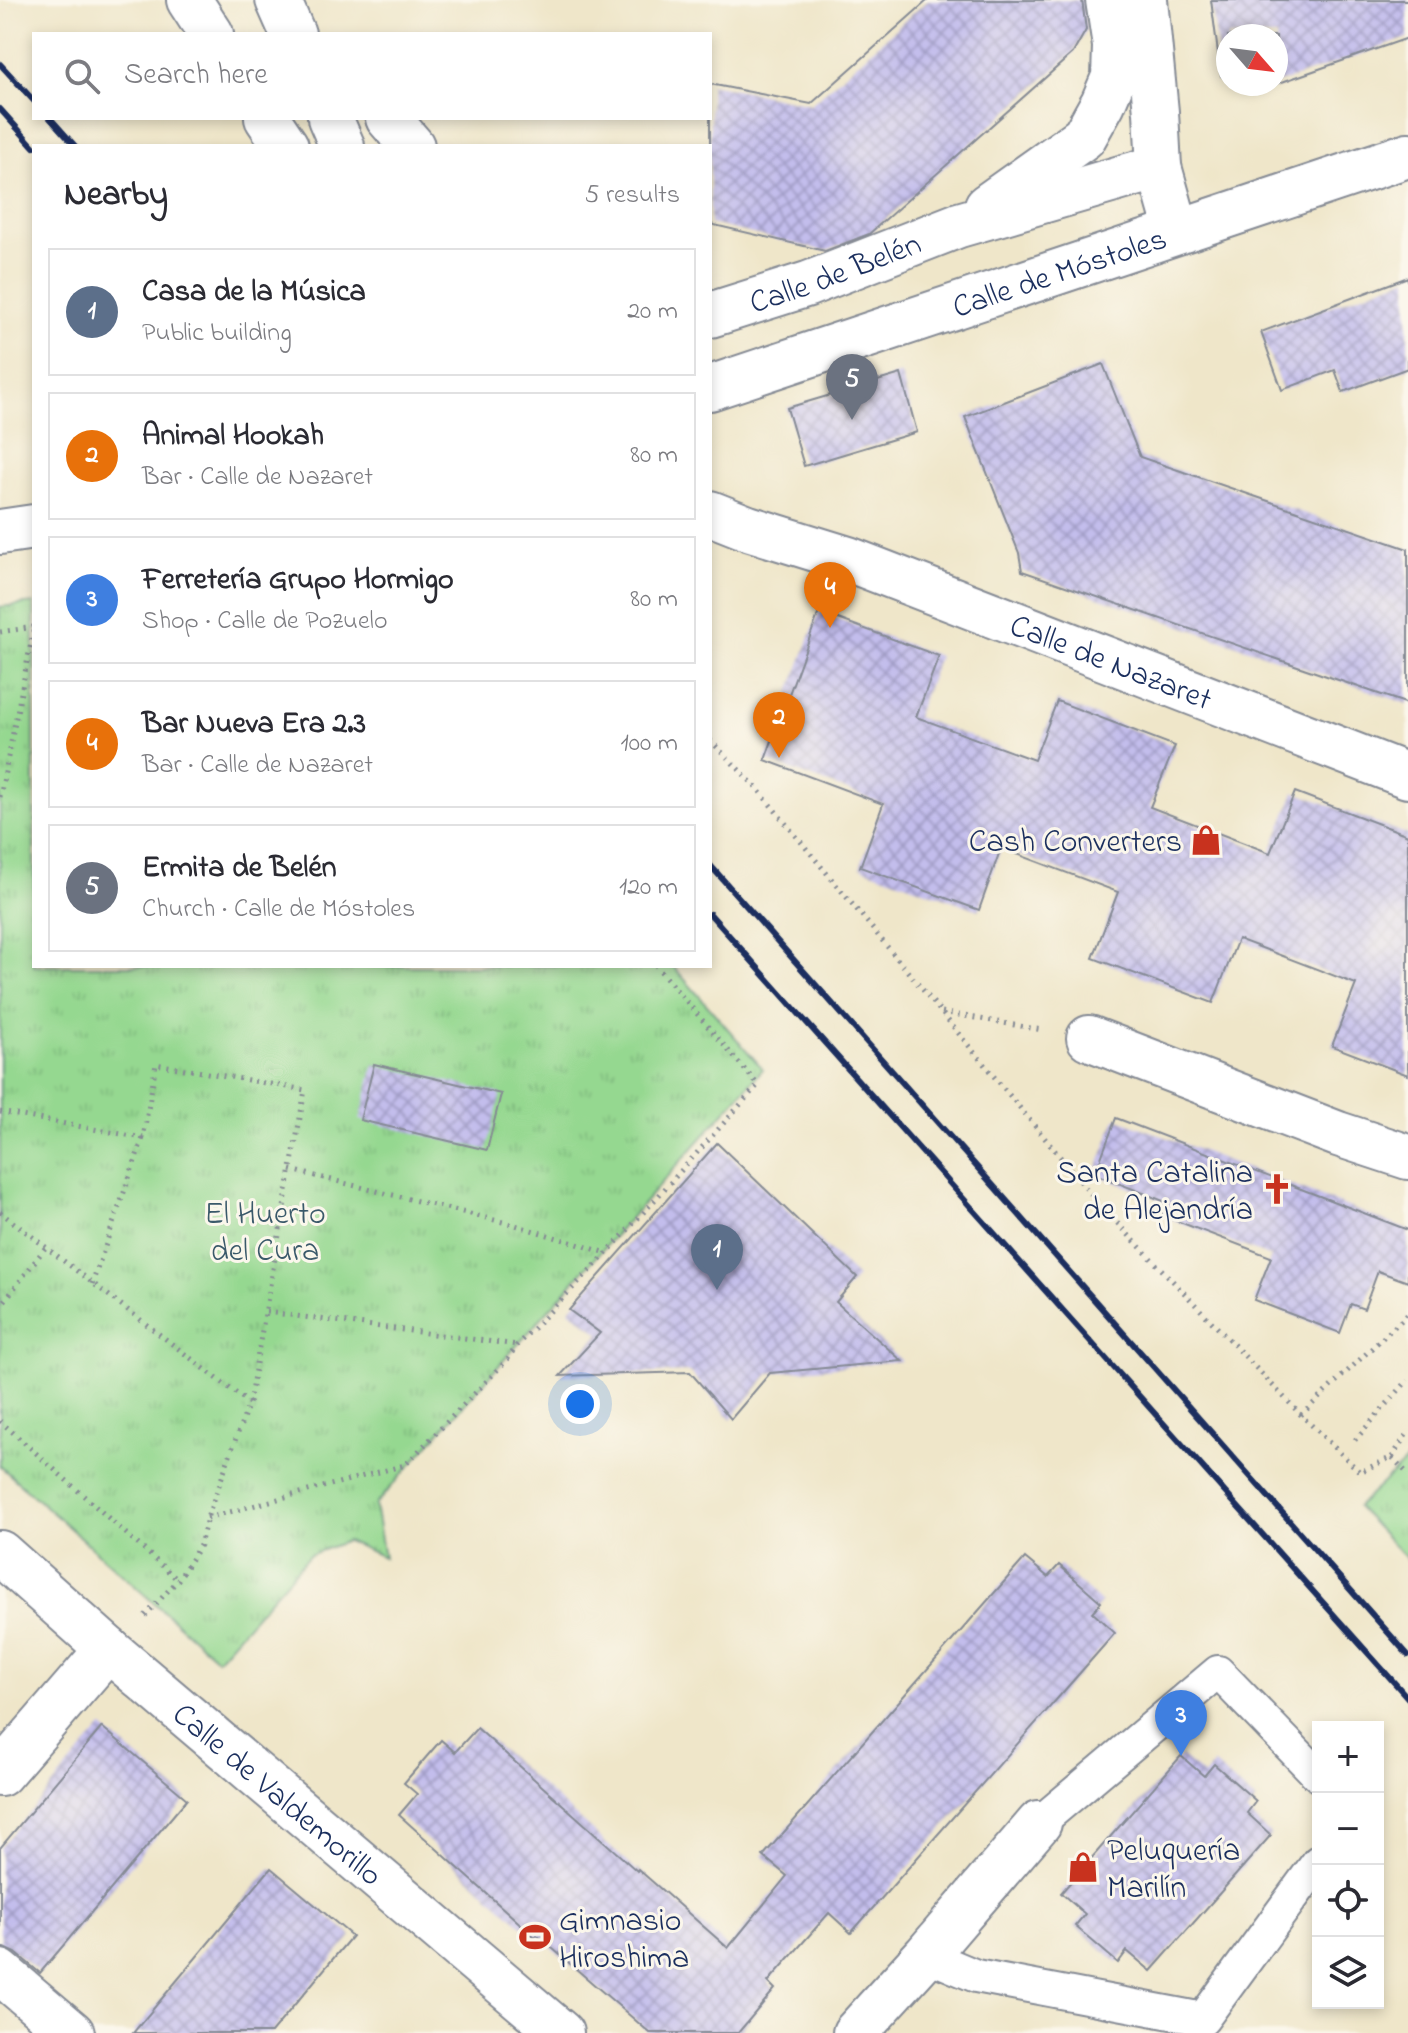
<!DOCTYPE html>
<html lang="en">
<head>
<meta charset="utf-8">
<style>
	:root { --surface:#fff; --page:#f7f7f7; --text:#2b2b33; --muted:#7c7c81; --line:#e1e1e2; --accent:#c8321e }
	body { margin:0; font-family:"Indie Flower",sans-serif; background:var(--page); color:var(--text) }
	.controls { position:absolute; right:24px; bottom:24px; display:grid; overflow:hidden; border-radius:0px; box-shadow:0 4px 12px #0003 }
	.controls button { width:72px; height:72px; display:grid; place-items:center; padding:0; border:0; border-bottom:2px solid var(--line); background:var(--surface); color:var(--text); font:40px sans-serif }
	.compass { position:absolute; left:1216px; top:24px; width:72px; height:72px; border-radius:50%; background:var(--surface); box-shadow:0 4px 12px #0003; rotate:118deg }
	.you { position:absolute; left:580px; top:1404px; width:28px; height:28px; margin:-20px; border:6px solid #fff; border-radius:50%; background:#1a73e8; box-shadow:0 0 0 12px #1a73e833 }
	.badge { display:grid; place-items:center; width:52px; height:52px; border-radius:50%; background:var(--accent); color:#fff; font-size:26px; font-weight:700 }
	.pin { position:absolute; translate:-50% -66px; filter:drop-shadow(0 2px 4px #0008) }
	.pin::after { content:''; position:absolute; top:42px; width:28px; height:24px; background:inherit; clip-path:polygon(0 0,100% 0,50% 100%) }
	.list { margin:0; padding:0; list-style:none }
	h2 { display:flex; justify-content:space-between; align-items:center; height:104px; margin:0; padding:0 32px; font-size:34px }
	h2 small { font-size:26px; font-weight:400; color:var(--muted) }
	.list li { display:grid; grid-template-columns:52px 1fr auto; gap:24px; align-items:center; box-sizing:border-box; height:128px; margin:0 16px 16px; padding:0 16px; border:2px solid var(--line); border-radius:0px }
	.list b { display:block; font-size:30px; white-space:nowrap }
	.list p { margin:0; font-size:26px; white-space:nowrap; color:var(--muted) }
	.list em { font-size:26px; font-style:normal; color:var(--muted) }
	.icon { flex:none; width:44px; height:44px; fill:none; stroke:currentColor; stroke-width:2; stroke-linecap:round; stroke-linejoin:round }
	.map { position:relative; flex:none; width:1408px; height:2033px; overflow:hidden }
	.search { position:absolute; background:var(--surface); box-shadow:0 4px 12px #0003; left:32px; top:32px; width:680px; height:88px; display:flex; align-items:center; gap:20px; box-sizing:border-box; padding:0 28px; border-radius:0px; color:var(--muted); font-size:30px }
	.panel { position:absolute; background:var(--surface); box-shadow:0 4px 12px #0003; left:32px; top:144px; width:680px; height:824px; border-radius:0px }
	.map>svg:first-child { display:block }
</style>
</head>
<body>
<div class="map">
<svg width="1408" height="2033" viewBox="0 0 1408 2033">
	<defs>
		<pattern id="park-tufts" width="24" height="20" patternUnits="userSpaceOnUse" patternTransform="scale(2)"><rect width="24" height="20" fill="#95d890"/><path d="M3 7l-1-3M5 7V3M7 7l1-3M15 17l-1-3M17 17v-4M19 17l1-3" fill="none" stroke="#80ba7f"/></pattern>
		<pattern id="building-cross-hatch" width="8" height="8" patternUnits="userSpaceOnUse" patternTransform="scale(2)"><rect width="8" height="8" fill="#c3bdec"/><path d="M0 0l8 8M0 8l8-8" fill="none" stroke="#9e9ac2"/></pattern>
	</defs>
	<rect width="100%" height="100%" fill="#fbf7ec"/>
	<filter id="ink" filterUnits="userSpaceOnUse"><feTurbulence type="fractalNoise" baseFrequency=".0125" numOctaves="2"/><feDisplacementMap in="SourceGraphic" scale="16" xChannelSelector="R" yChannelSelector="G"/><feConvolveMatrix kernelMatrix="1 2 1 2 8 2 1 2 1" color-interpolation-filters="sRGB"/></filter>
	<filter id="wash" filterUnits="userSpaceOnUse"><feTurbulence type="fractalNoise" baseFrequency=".006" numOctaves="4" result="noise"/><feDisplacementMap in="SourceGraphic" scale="32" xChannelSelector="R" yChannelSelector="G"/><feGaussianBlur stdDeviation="1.8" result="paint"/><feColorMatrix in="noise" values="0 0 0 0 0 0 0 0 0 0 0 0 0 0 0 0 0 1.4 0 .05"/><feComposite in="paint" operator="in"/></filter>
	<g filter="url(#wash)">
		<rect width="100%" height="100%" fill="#efe6c9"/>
		<!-- park -->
		<g fill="url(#park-tufts)" stroke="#588477" stroke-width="2">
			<polygon points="34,603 34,966 673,966 763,1069 375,1505 384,1557 347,1541 309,1555 217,1659 0,1466 0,607"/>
			<polygon points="1408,1459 1408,1560 1357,1507"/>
		</g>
		<g id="blocks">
			<!-- building -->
			<g fill="url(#building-cross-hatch)">
				<polygon points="928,0 1082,0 1086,30 1073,53 869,234 825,251 710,224 710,84 811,104"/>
				<polygon points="1211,0 1408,0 1408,38 1276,84 1276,36 1228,36 1228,80 1221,76"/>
				<polygon points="1408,277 1408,368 1343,392 1335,370 1282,390 1261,332"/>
				<polygon points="1103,364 1140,457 1408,549 1408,704 1022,571 1019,553 965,417"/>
				<polygon points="901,374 917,432 804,466 787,408"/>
				<polygon points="819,612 939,656 916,717 1034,760 1057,701 1175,746 1150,807 1270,853 1295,792 1408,835 1408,1075 1332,1046 1356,984 1238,939 1213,1003 1093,958 1118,892 1001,848 979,910 860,867 883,804 765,760"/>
				<polygon points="374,1064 501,1094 487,1150 360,1120"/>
				<polygon points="1116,1118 1408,1230 1408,1282 1378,1271 1364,1309 1351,1304 1340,1333 1254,1300 1271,1257 1161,1215 1166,1202 1095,1174"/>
				<polygon points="717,1143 857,1277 836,1302 902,1361 770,1373 731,1419 690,1372 560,1376 600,1333 569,1310"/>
				<polygon points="1025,1558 1048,1577 1059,1565 1101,1602 1092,1612 1115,1633 851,1933 829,1913 768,1982 775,1989 738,2033 650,2033 537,1935 535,1937 399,1815 417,1794 404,1783 441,1740 455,1752 477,1728 637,1871 638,1869 728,1948 787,1876 763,1856"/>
				<polygon points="102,1727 187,1799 40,1973 16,1953 5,1948 0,1948 0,1848"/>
				<polygon points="1181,1756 1204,1776 1214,1764 1256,1801 1247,1813 1271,1835 1151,1971 1127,1951 1118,1963 1075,1926 1085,1914 1061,1893"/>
				<polygon points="271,1868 352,1936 271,2033 133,2033"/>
			</g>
		</g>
	</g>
	<g filter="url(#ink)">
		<use href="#blocks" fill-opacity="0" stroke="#858a94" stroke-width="2"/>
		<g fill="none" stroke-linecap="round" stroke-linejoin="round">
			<defs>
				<g id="lane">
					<polyline points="1039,1823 1218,1672 1318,1775"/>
					<polyline points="926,1955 976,1976 1203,2019 1318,1862"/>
				</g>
				<g id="street">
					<polyline points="1145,0 1156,112 1159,167 1177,231"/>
					<polyline points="388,118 412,146"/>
					<polyline points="987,206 1084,137 1103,103 1114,77 1115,46 1108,0"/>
					<path id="s1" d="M710,315L808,284L959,225L1159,167"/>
					<polyline points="1089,1038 1338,1134 1408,1157"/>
					<path id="s2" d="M0,1553L108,1649L561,2033"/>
					<polyline points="0,1774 108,1649"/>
					<polyline points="0,1972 72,2033"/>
					<polyline points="855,2033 926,1955 1039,1823"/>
				</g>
				<g id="secondary">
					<polyline points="189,0 211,34"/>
					<polyline points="278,0 293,34"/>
					<polyline points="267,118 286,146"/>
					<polyline points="330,118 342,146"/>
					<path id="s3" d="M710,513L748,528L848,559L1408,776"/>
				</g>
				<g id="primary">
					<path id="s4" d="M710,388L1408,155"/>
					<polyline points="0,532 34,527"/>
				</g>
			</defs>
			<!-- lane casing -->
			<use href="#lane" stroke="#858a94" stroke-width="36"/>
			<!-- street casing -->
			<use href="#street" stroke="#858a94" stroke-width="48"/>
			<!-- secondary casing -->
			<use href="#secondary" stroke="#858a94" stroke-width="48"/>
			<!-- primary casing -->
			<use href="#primary" stroke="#858a94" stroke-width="48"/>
			<!-- path -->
			<g stroke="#858a94" stroke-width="5" stroke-dasharray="2 6" stroke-linecap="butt">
				<polyline points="0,632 34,627"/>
				<polyline points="710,740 755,786 1099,1204 1301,1415 1360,1472 1392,1457 1408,1474"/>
				<polyline points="0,797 34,628"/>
				<polyline points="942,1012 1042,1030"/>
				<polyline points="0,1112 143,1138 156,1064 305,1090 249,1403"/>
				<polyline points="291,1170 515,1225 607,1253"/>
				<polyline points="0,1212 249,1403 207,1518 200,1545 178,1580 145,1616"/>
				<polyline points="92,1284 143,1138"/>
				<polyline points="0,1307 45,1248"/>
				<polyline points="266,1312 517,1345"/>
				<polyline points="1301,1415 1408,1314"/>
				<polyline points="0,1421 178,1580"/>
				<polyline points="1355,1440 1408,1380"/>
				<polyline points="1392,1457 1408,1432"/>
				<polyline points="207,1518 405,1465 508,1359 517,1345 607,1253 758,1085 656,966"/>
			</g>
			<!-- lane -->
			<use href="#lane" stroke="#fff" stroke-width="32"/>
			<!-- street -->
			<use href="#street" stroke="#fff" stroke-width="44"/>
			<!-- secondary -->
			<use href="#secondary" stroke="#fff" stroke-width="44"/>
			<!-- primary -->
			<use href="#primary" stroke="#fff" stroke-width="44"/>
			<!-- rail -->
			<g stroke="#1b2f5e" stroke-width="6">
				<polyline points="0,64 34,101"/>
				<polyline points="0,109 34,147"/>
				<polyline points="50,118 75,146"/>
				<polyline points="710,865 1408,1655"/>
				<polyline points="710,914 1408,1698"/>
			</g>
		</g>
	</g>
	<!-- icons -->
	<defs>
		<symbol id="shop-bare" viewBox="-9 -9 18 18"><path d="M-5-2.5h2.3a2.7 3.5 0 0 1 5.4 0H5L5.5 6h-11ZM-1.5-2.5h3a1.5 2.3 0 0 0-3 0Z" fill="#c8321e" stroke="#fbf7ec" stroke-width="2.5" paint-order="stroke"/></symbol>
		<symbol id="church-bare" viewBox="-9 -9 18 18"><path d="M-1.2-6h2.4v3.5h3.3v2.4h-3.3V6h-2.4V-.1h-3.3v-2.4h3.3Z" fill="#c8321e" stroke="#fbf7ec" stroke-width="2.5" paint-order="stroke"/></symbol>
		<symbol id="stadium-bare" viewBox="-9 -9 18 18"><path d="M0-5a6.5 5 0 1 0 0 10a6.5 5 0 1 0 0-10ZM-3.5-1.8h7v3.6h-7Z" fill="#c8321e" stroke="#fbf7ec" stroke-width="2.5" paint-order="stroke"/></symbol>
	</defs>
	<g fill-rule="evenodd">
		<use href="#shop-bare" x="1184" y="818" width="44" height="44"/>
		<use href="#church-bare" x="1255" y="1167" width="44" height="44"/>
		<use href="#shop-bare" x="1061" y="1845" width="44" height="44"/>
		<use href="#stadium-bare" x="513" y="1915" width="44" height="44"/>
	</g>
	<g text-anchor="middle" stroke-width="6" stroke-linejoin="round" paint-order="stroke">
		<!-- street labels -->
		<g font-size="32" fill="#1b2f5e" stroke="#fbf7ec">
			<text dy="11" stroke="none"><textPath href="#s1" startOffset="132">Calle de Belén</textPath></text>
			<text dy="11" stroke="none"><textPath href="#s4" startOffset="368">Calle de Móstoles</textPath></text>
			<text dy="11" stroke="none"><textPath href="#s3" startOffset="428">Calle de Nazaret</textPath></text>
			<text dy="11" stroke="none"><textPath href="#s2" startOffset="368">Calle de Valdemorillo</textPath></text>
		</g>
		<!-- poi labels -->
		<g font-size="32" fill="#1b2f5e" stroke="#fbf7ec" text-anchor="end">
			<text x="1182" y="851">Cash Converters</text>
			<text x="1253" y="1182">Santa Catalina<tspan x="1253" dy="37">de Alejandría</tspan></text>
			<text x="1107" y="1860" text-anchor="start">Peluquería<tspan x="1107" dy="37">Marilín</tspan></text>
			<text x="559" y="1930" text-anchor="start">Gimnasio<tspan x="559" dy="37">Hiroshima</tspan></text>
		</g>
		<!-- park labels -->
		<g font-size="32" fill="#3a596a" stroke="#fbf7ec">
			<text x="265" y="1223">El Huerto<tspan x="265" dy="37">del Cura</tspan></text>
		</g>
	</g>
</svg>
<div class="controls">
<button>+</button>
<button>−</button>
<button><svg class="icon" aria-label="locate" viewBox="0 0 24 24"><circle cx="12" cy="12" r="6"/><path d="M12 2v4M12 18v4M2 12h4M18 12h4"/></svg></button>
<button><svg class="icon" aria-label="layers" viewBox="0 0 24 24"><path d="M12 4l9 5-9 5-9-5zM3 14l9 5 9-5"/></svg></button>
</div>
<svg class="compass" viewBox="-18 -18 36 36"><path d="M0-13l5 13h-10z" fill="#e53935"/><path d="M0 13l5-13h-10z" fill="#7c7c81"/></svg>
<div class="you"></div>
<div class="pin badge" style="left:717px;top:1290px;background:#5c6f8a">1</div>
<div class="pin badge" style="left:779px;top:758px;background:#e8710a">2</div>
<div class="pin badge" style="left:1181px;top:1756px;background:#3f7fe0">3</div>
<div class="pin badge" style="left:830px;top:628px;background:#e8710a">4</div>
<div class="pin badge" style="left:852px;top:420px;background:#6b7280">5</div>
<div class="search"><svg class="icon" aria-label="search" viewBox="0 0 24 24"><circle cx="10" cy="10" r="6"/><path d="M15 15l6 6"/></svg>Search here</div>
<section class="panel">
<h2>Nearby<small>5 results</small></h2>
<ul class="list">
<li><span class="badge" style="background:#5c6f8a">1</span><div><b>Casa de la Música</b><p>Public building</p></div><em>20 m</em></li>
<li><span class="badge" style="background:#e8710a">2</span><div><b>Animal Hookah</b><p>Bar · Calle de Nazaret</p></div><em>80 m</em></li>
<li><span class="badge" style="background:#3f7fe0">3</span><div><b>Ferretería Grupo Hormigo</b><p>Shop · Calle de Pozuelo</p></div><em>80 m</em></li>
<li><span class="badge" style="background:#e8710a">4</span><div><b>Bar Nueva Era 2.3</b><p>Bar · Calle de Nazaret</p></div><em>100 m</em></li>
<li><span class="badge" style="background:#6b7280">5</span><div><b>Ermita de Belén</b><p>Church · Calle de Móstoles</p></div><em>120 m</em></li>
</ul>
</section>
</div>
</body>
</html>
